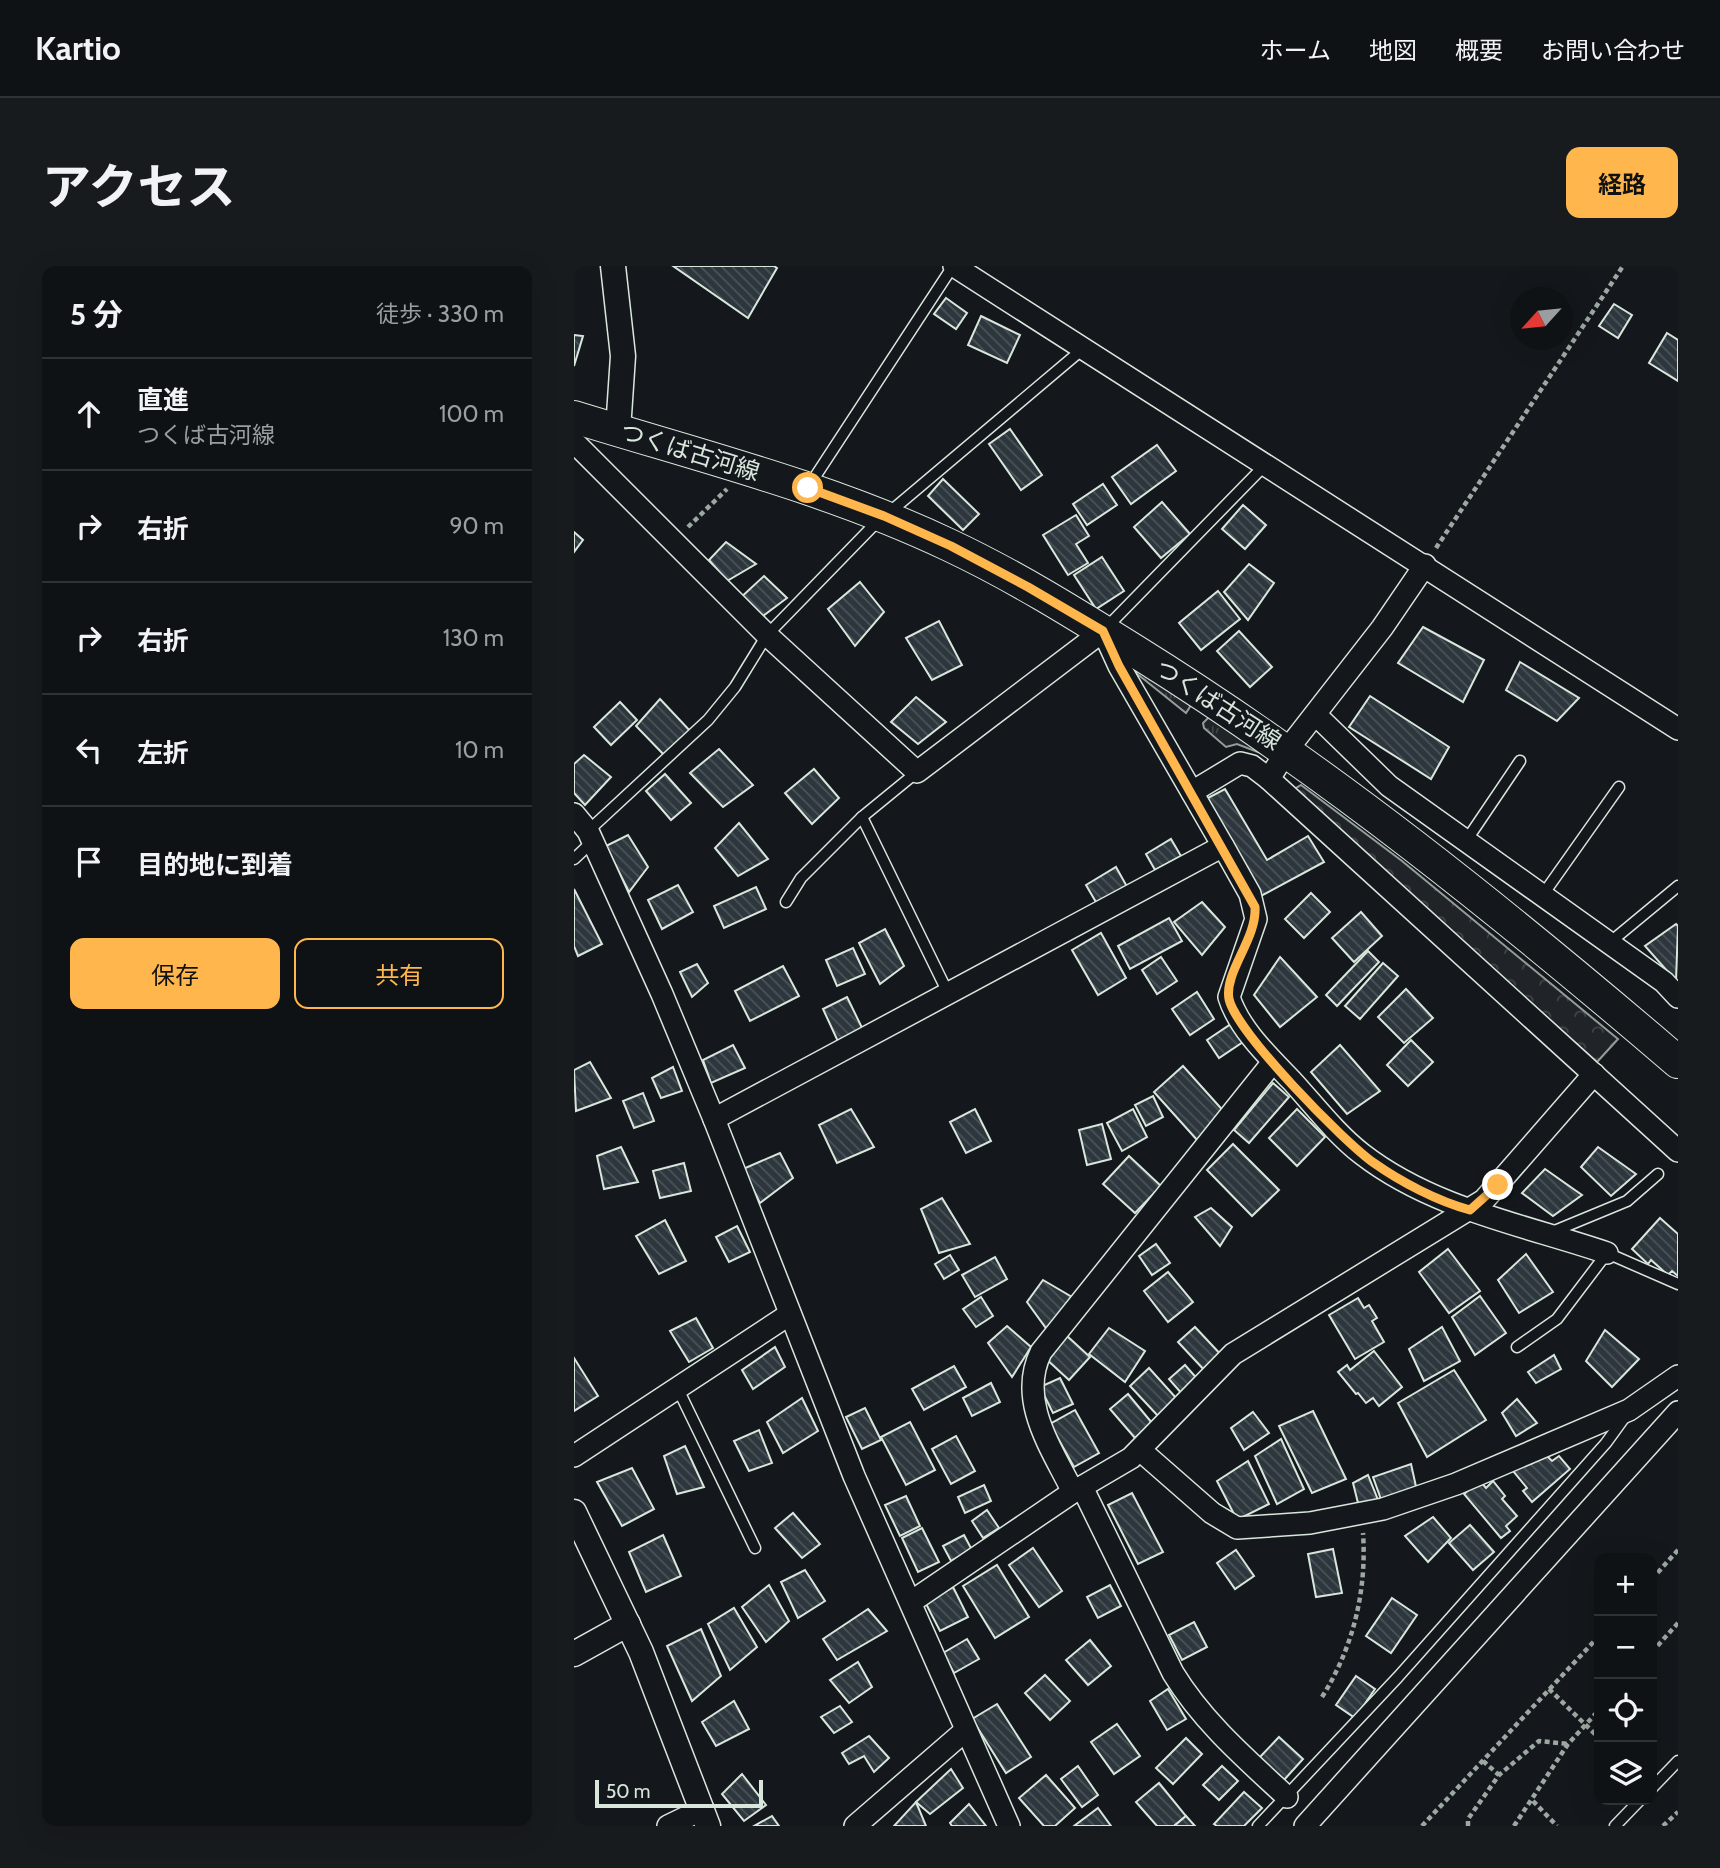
<!DOCTYPE html>
<html lang="ja">
<head>
<meta charset="utf-8">
<style>
	:root { --surface:#0f1215; --page:#181b1e; --text:#f1f3f6; --muted:#9b9ea0; --line:#2f3234; --accent:#ffb74d }
	body { margin:0; font-family:Cabin,"Noto Sans JP",sans-serif; background:var(--page); color:var(--text) }
	.controls { position:absolute; right:21px; bottom:21px; display:grid; overflow:hidden; border-radius:14px; box-shadow:0 7px 28px #0002 }
	.controls button { width:63px; height:63px; display:grid; place-items:center; padding:0; border:0; border-bottom:2px solid var(--line); background:var(--surface); color:var(--text); font:35px sans-serif }
	.compass { position:absolute; left:936px; top:21px; width:63px; height:63px; border-radius:50%; background:var(--surface); box-shadow:0 7px 28px #0002; rotate:243deg }
	.scale { position:absolute; left:21px; bottom:18px; width:168px; box-sizing:border-box; padding-left:7px; border:4px solid #d8e6dc; border-top:0; font-size:19px; line-height:24px; white-space:nowrap; color:#d8e6dc; -webkit-text-stroke:5px #14181c; paint-order:stroke }
	.stop { position:absolute; width:21px; height:21px; margin:-16px; border:5px solid #ffb74d; border-radius:50%; background:#fff }
	.stop.end { background:#ffb74d; border-color:#fff; box-shadow:0 2px 7px #0008 }
	.list { margin:0; padding:0; list-style:none }
	h2 { display:flex; justify-content:space-between; align-items:center; height:91px; margin:0; padding:0 28px; font-size:30px }
	h2 small { font-size:23px; font-weight:400; color:var(--muted) }
	.list li { display:grid; grid-template-columns:46px 1fr auto; gap:21px; align-items:center; box-sizing:border-box; height:112px; padding:0 28px; border-top:2px solid var(--line) }
	.list b { display:block; font-size:26px; white-space:nowrap }
	.list p { margin:0; font-size:23px; white-space:nowrap; color:var(--muted) }
	.list em { font-size:23px; font-style:normal; color:var(--muted) }
	.actions { display:flex; gap:14px; padding:21px 28px }
	.actions a { flex:1; padding:16px 0; border:2px solid var(--accent); border-radius:14px; text-align:center; font-size:24px; color:var(--accent) }
	.actions .main { background:var(--accent); color:#111 }
	.icon { flex:none; width:38px; height:38px; fill:none; stroke:currentColor; stroke-width:2; stroke-linecap:round; stroke-linejoin:round }
	.map { position:relative; flex:none; width:1104px; height:1560px; overflow:hidden; border-radius:14px }
	header { display:flex; align-items:center; gap:42px; box-sizing:border-box; height:98px; padding:0 35px; background:var(--surface); border-bottom:2px solid var(--line) }
	header strong { font-size:33px }
	nav { display:flex; gap:38px; margin-inline-start:auto; font-size:24px }
	.intro { display:flex; align-items:center; justify-content:space-between; box-sizing:border-box; height:168px; padding:0 42px }
	h1 { margin:0; font-size:49px }
	.button { padding:18px 32px; border-radius:14px; background:var(--accent); color:#111; font-size:24px; font-weight:700 }
	main { display:flex; gap:42px; padding:0 42px }
	aside { flex:1; background:var(--surface); border-radius:14px; box-shadow:0 7px 28px #0002 }
	.map>svg:first-child { display:block }
</style>
</head>
<body>
<header>
<strong>Kartio</strong>
<nav><a>ホーム</a><a>地図</a><a>概要</a><a>お問い合わせ</a></nav>
</header>
<div class="intro"><h1>アクセス</h1><a class="button">経路</a></div>
<main>
<aside>
<h2>5 分<small>徒歩 · 330 m</small></h2>
<ul class="list">
<li><svg class="icon" aria-label="ahead" viewBox="0 0 24 24"><path d="M12 20V5M6 11l6-6 6 6"/></svg><div><b>直進</b><p>つくば古河線</p></div><em>100 m</em></li>
<li><svg class="icon" aria-label="right" viewBox="0 0 24 24"><path d="M7 20v-9h11M14 6l5 5-5 5"/></svg><div><b>右折</b></div><em>90 m</em></li>
<li><svg class="icon" aria-label="right" viewBox="0 0 24 24"><path d="M7 20v-9h11M14 6l5 5-5 5"/></svg><div><b>右折</b></div><em>130 m</em></li>
<li><svg class="icon" aria-label="left" viewBox="0 0 24 24"><path d="M17 20v-9H6M10 6l-5 5 5 5"/></svg><div><b>左折</b></div><em>10 m</em></li>
<li><svg class="icon" aria-label="arrive" viewBox="0 0 24 24"><path d="M6 21V4h12l-3 4 3 4H6"/></svg><div><b>目的地に到着</b></div></li>
</ul>
<div class="actions"><a class="main">保存</a><a>共有</a></div>
</aside>
<div class="map">
<svg width="1104" height="1560" viewBox="0 0 1104 1560">
	<defs>
		<pattern id="grass-tufts" width="24" height="20" patternUnits="userSpaceOnUse" patternTransform="scale(1.75)"><rect width="24" height="20" fill="#202428"/><path d="M3 7l-1-3M5 7V3M7 7l1-3M15 17l-1-3M17 17v-4M19 17l1-3" fill="none" stroke="#404447"/></pattern>
		<pattern id="forest-crowns" width="20" height="18" patternUnits="userSpaceOnUse" patternTransform="scale(1.75)"><rect width="20" height="18" fill="#202428"/><path d="M2 6a3 3 0 1 1 6 0M12 15a3 3 0 1 1 6 0" fill="none" stroke="#404447"/></pattern>
		<pattern id="building-back-hatch" width="6" height="6" patternUnits="userSpaceOnUse" patternTransform="scale(1.75)"><rect width="6" height="6" fill="#2c363c"/><path d="M-1 5l2 2M0 0l6 6M5-1l2 2" fill="none" stroke="#4a5358"/></pattern>
	</defs>
	<rect width="100%" height="100%" fill="#14181c"/>
	<!-- grass -->
	<g fill="url(#grass-tufts)" stroke="#939e99" stroke-width="2">
		<polygon points="566,403 619,436 612,447 562,407"/>
		<polygon points="638,448 689,488 663,478 652,481 630,462 629,457"/>
	</g>
	<!-- forest -->
	<polygon fill="url(#forest-crowns)" stroke="#939e99" stroke-width="2" points="727,519 828,595 1044,773 1023,796 719,524"/>
	<!-- building -->
	<g fill="url(#building-back-hatch)" stroke="#d8e6dc" stroke-width="2">
		<polygon points="99,0 200,0 203,2 174,52"/>
		<polygon points="372,32 393,47 382,63 360,48"/>
		<polygon points="1040,38 1058,49 1044,72 1025,60"/>
		<polygon points="407,50 446,69 433,97 394,79"/>
		<polygon points="1093,67 1104,74 1104,115 1075,97"/>
		<polygon points="0,69 9,70 0,100"/>
		<polygon points="436,163 468,209 447,224 415,178"/>
		<polygon points="583,179 602,205 557,238 538,211"/>
		<polygon points="369,213 405,248 389,264 354,230"/>
		<polygon points="529,218 543,239 513,259 499,238"/>
		<polygon points="588,236 616,268 587,292 560,261"/>
		<polygon points="669,239 692,259 671,283 648,263"/>
		<polygon points="502,249 515,270 502,278 514,297 494,309 469,269"/>
		<polygon points="0,266 9,274 0,286"/>
		<polygon points="152,276 182,298 153,315 135,294"/>
		<polygon points="528,291 550,325 522,343 500,309"/>
		<polygon points="675,298 700,317 674,354 650,326"/>
		<polygon points="190,310 213,332 185,353 163,335"/>
		<polygon points="286,316 310,346 281,380 254,343"/>
		<polygon points="644,325 666,353 627,384 605,357"/>
		<polygon points="365,355 388,399 358,414 332,372"/>
		<polygon points="849,361 910,394 889,436 824,397"/>
		<polygon points="665,365 698,401 676,421 643,385"/>
		<polygon points="946,396 1005,432 983,455 932,424"/>
		<polygon points="796,430 875,481 857,513 775,461"/>
		<polygon points="342,431 372,456 344,478 317,456"/>
		<polygon points="86,433 118,467 93,492 62,460"/>
		<polygon points="46,436 63,454 37,479 20,461"/>
		<polygon points="145,483 179,519 149,541 116,507"/>
		<polygon points="10,489 37,511 11,539 0,527 0,498"/>
		<polygon points="240,503 265,532 238,558 211,527"/>
		<polygon points="91,508 117,537 97,554 72,525"/>
		<polygon points="651,523 693,594 734,570 750,596 687,630 632,533"/>
		<polygon points="165,557 194,593 164,610 141,582"/>
		<polygon points="54,569 74,601 55,626 32,580"/>
		<polygon points="597,573 607,590 581,604 572,588"/>
		<polygon points="542,601 556,626 526,643 512,619"/>
		<polygon points="104,619 119,646 88,663 74,634"/>
		<polygon points="182,621 192,643 150,662 140,640"/>
		<polygon points="0,623 28,678 4,690 0,680"/>
		<polygon points="737,627 756,646 730,672 711,653"/>
		<polygon points="628,636 651,661 628,689 600,656"/>
		<polygon points="787,646 808,670 780,696 758,672"/>
		<polygon points="595,652 608,675 556,703 544,680"/>
		<polygon points="1102,658 1104,660 1102,715 1071,680"/>
		<polygon points="311,663 330,700 306,718 285,677"/>
		<polygon points="527,667 552,712 524,729 498,684"/>
		<polygon points="279,682 291,708 263,720 252,694"/>
		<polygon points="794,685 805,696 763,740 752,729"/>
		<polygon points="587,691 603,715 583,728 568,704"/>
		<polygon points="706,691 743,731 706,761 680,729"/>
		<polygon points="809,697 824,710 786,753 771,740"/>
		<polygon points="123,698 134,717 118,731 106,706"/>
		<polygon points="209,700 225,730 176,755 161,725"/>
		<polygon points="832,723 859,752 830,777 804,751"/>
		<polygon points="623,726 640,753 616,769 598,743"/>
		<polygon points="273,731 292,770 267,782 249,743"/>
		<polygon points="657,758 669,776 645,792 633,774"/>
		<polygon points="837,774 859,796 834,820 813,799"/>
		<polygon points="159,779 171,802 137,817 129,794"/>
		<polygon points="766,779 806,825 773,848 737,806"/>
		<polygon points="16,796 37,832 2,845 0,804"/>
		<polygon points="609,800 653,849 624,875 580,826"/>
		<polygon points="99,801 108,825 87,832 78,812"/>
		<polygon points="699,817 715,831 675,877 660,864"/>
		<polygon points="69,827 80,855 60,862 49,835"/>
		<polygon points="579,830 589,851 572,860 561,839"/>
		<polygon points="277,843 300,881 263,897 245,859"/>
		<polygon points="401,843 417,875 392,887 376,856"/>
		<polygon points="559,843 573,871 548,885 533,857"/>
		<polygon points="723,843 751,871 723,900 695,872"/>
		<polygon points="528,858 537,893 513,899 505,864"/>
		<polygon points="659,878 705,924 678,950 633,904"/>
		<polygon points="47,881 64,916 30,923 23,890"/>
		<polygon points="1024,881 1062,908 1037,930 1007,901"/>
		<polygon points="206,887 219,912 186,937 169,903"/>
		<polygon points="555,890 587,920 561,947 529,918"/>
		<polygon points="110,897 117,925 86,932 79,905"/>
		<polygon points="971,903 1008,929 979,950 948,927"/>
		<polygon points="368,932 396,978 365,987 347,943"/>
		<polygon points="637,942 658,961 646,980 621,951"/>
		<polygon points="1086,952 1104,968 1104,1010 1098,1005 1094,1009 1077,994 1074,998 1058,983"/>
		<polygon points="91,954 112,995 85,1008 62,970"/>
		<polygon points="163,960 176,986 155,996 142,971"/>
		<polygon points="582,978 596,997 578,1009 565,990"/>
		<polygon points="874,983 906,1025 875,1047 845,1006"/>
		<polygon points="952,988 979,1026 945,1047 924,1014"/>
		<polygon points="376,989 385,1004 370,1013 361,998"/>
		<polygon points="421,991 433,1013 401,1031 388,1009"/>
		<polygon points="594,1006 619,1036 594,1056 570,1025"/>
		<polygon points="469,1014 498,1031 474,1065 453,1036"/>
		<polygon points="906,1030 932,1067 901,1089 878,1051"/>
		<polygon points="407,1031 419,1050 402,1061 389,1043"/>
		<polygon points="784,1032 790,1042 795,1039 803,1052 798,1055 810,1076 781,1093 755,1049"/>
		<polygon points="122,1052 139,1082 115,1096 96,1065"/>
		<polygon points="433,1060 457,1081 438,1111 414,1077"/>
		<polygon points="621,1061 650,1092 633,1107 604,1076"/>
		<polygon points="868,1061 886,1095 850,1115 835,1083"/>
		<polygon points="535,1062 571,1085 551,1116 515,1088"/>
		<polygon points="1031,1064 1065,1093 1038,1121 1012,1095"/>
		<polygon points="492,1069 516,1091 495,1114 471,1092"/>
		<polygon points="201,1081 211,1101 179,1123 168,1104"/>
		<polygon points="800,1085 828,1121 805,1140 799,1132 792,1137 784,1127 782,1128 764,1106 773,1099 776,1104"/>
		<polygon points="980,1089 987,1103 962,1117 954,1106"/>
		<polygon points="0,1092 24,1130 0,1145"/>
		<polygon points="611,1099 625,1115 609,1129 595,1113"/>
		<polygon points="380,1100 392,1121 350,1144 338,1123"/>
		<polygon points="575,1102 603,1133 585,1151 556,1120"/>
		<polygon points="880,1104 912,1154 853,1191 824,1137"/>
		<polygon points="486,1112 499,1138 479,1147 466,1121"/>
		<polygon points="417,1117 426,1136 398,1150 389,1132"/>
		<polygon points="554,1128 578,1157 561,1172 536,1143"/>
		<polygon points="228,1132 244,1165 209,1187 193,1156"/>
		<polygon points="943,1133 963,1157 942,1170 928,1147"/>
		<polygon points="291,1142 307,1174 288,1183 272,1151"/>
		<polygon points="501,1144 525,1187 500,1201 476,1158"/>
		<polygon points="739,1145 772,1213 738,1227 705,1160"/>
		<polygon points="679,1146 695,1167 670,1184 657,1162"/>
		<polygon points="336,1156 361,1204 332,1219 307,1171"/>
		<polygon points="185,1164 198,1197 175,1205 160,1175"/>
		<polygon points="382,1170 401,1205 377,1218 358,1183"/>
		<polygon points="707,1173 730,1223 703,1238 681,1190"/>
		<polygon points="111,1180 130,1221 103,1228 90,1190"/>
		<polygon points="970,1187 978,1195 985,1190 996,1203 958,1236 949,1225 953,1222 939,1205 953,1194 957,1198"/>
		<polygon points="674,1195 695,1238 663,1254 643,1215"/>
		<polygon points="837,1198 843,1225 808,1236 799,1211"/>
		<polygon points="58,1202 80,1243 48,1260 23,1216"/>
		<polygon points="794,1209 804,1234 785,1241 779,1217"/>
		<polygon points="906,1215 912,1222 919,1215 931,1230 928,1233 943,1250 932,1260 936,1265 927,1272 890,1228"/>
		<polygon points="410,1219 417,1235 391,1247 384,1231"/>
		<polygon points="558,1227 589,1286 564,1298 534,1239"/>
		<polygon points="332,1230 346,1260 326,1270 311,1239"/>
		<polygon points="413,1244 425,1262 409,1272 398,1255"/>
		<polygon points="219,1247 246,1278 228,1292 201,1262"/>
		<polygon points="859,1251 877,1272 854,1296 831,1270"/>
		<polygon points="896,1259 920,1286 899,1304 875,1277"/>
		<polygon points="348,1262 365,1296 344,1306 328,1272"/>
		<polygon points="89,1269 107,1310 72,1326 55,1286"/>
		<polygon points="390,1269 398,1284 377,1295 369,1280"/>
		<polygon points="459,1282 488,1325 465,1341 435,1299"/>
		<polygon points="759,1283 768,1327 742,1331 734,1288"/>
		<polygon points="662,1284 680,1310 661,1323 643,1297"/>
		<polygon points="423,1299 455,1351 421,1372 389,1320"/>
		<polygon points="231,1304 251,1335 224,1352 207,1316"/>
		<polygon points="195,1319 215,1355 192,1376 168,1341"/>
		<polygon points="536,1319 547,1340 524,1352 513,1331"/>
		<polygon points="379,1321 394,1351 366,1365 351,1336"/>
		<polygon points="818,1332 843,1349 817,1387 792,1370"/>
		<polygon points="160,1342 183,1381 156,1404 134,1358"/>
		<polygon points="294,1343 313,1365 263,1394 249,1373"/>
		<polygon points="620,1356 633,1381 608,1394 595,1369"/>
		<polygon points="127,1363 147,1410 118,1435 93,1380"/>
		<polygon points="393,1373 405,1393 380,1407 369,1387"/>
		<polygon points="516,1374 537,1400 514,1419 492,1394"/>
		<polygon points="284,1396 298,1421 275,1437 256,1414"/>
		<polygon points="471,1409 496,1435 476,1454 451,1427"/>
		<polygon points="782,1410 801,1423 781,1452 762,1439"/>
		<polygon points="594,1423 612,1453 593,1464 576,1435"/>
		<polygon points="160,1435 175,1463 142,1480 128,1456"/>
		<polygon points="423,1438 457,1491 432,1507 398,1453"/>
		<polygon points="266,1440 278,1456 260,1467 247,1451"/>
		<polygon points="543,1458 566,1490 540,1508 517,1476"/>
		<polygon points="295,1470 315,1492 300,1506 290,1490 275,1498 268,1487"/>
		<polygon points="705,1471 729,1493 710,1514 685,1492"/>
		<polygon points="612,1472 628,1488 599,1518 582,1502"/>
		<polygon points="504,1500 524,1529 508,1541 487,1513"/>
		<polygon points="648,1500 664,1515 645,1534 629,1519"/>
		<polygon points="377,1503 389,1522 356,1548 342,1536"/>
		<polygon points="168,1508 192,1539 170,1555 148,1528"/>
		<polygon points="472,1509 501,1542 481,1560 470,1560 445,1532"/>
		<polygon points="585,1517 612,1550 600,1560 583,1560 562,1536"/>
		<polygon points="670,1526 688,1542 670,1560 643,1560 640,1558"/>
		<polygon points="342,1536 352,1560 320,1560"/>
		<polygon points="395,1538 412,1560 378,1560 376,1557"/>
		<polygon points="524,1542 537,1560 500,1560"/>
		<polygon points="198,1550 205,1560 180,1560"/>
		<polygon points="612,1550 621,1560 600,1560"/>
	</g>
	<g fill="none" stroke-linecap="round" stroke-linejoin="round">
		<defs>
			<g id="service">
				<polyline points="235,220 379,0"/>
				<polyline points="531,363 692,198"/>
				<polyline points="343,506 288,551 375,729"/>
				<polyline points="14,565 134,454 161,421 193,369 298,261 510,82"/>
				<polyline points="892,575 946,495"/>
				<polyline points="0,593 19,575"/>
				<polyline points="968,630 1045,521"/>
				<polyline points="212,636 227,612 288,551"/>
				<polyline points="1034,678 1104,620"/>
				<polyline points="978,966 1053,935 1084,908"/>
				<polyline points="943,1081 983,1053 1033,987 1104,1018"/>
				<polyline points="103,1121 181,1282"/>
				<polyline points="1078,1522 1104,1495"/>
				<polyline points="684,1560 824,1411 1032,1177 1053,1148"/>
				<polyline points="1041,1560 1066,1534"/>
			</g>
			<g id="minor">
				<polyline points="380,0 1104,463"/>
				<polyline points="0,176 193,369 343,506 529,365 545,400 649,580 140,853"/>
				<polyline points="851,299 808,362 713,484 695,513 1104,885"/>
				<polyline points="743,450 815,520 1090,716 1104,731"/>
				<polyline points="618,526 666,497 678,500 695,513"/>
				<polyline points="0,548 14,565 88,728 140,853 280,1210 435,1560"/>
				<path d="M649,580L676,628L682,653L655,731C665,763 695,791 718,815C740,839 762,868 788,888C859,943 951,959 1033,987"/>
				<polyline points="566,1184 638,1247 663,1262 736,1257 809,1243 882,1218 1055,1144 1104,1110"/>
				<polyline points="0,1190 216,1048"/>
				<path d="M508,1221L599,1407C629,1456 671,1492 713,1531"/>
				<path d="M499,1226C478,1183 443,1135 467,1086L699,796"/>
				<polyline points="337,1336 499,1226 557,1192 659,1088 910,934 1020,808"/>
				<polyline points="94,1560 129,1543"/>
				<polyline points="281,1560 392,1464"/>
				<polyline points="731,1560 1104,1146"/>
			</g>
			<g id="tertiary">
				<polyline points="39,0 49,90 44,164"/>
				<polyline points="0,1246 67,1386 134,1560"/>
				<polyline points="0,1388 54,1358"/>
			</g>
			<path id="primary" d="M0,151C126,190 255,222 375,279C439,309 500,347 561,385C754,505 931,648 1104,796"/>
		</defs>
		<!-- service casing -->
		<use href="#service" stroke="#d8e6dc" stroke-width="13"/>
		<!-- minor casing -->
		<use href="#minor" stroke="#d8e6dc" stroke-width="24"/>
		<!-- tertiary casing -->
		<use href="#tertiary" stroke="#d8e6dc" stroke-width="27"/>
		<!-- primary casing -->
		<use href="#primary" stroke="#d8e6dc" stroke-width="34"/>
		<!-- path -->
		<g stroke="#9da8a2" stroke-width="4.5" stroke-dasharray="5 3.5" stroke-linecap="butt">
			<polyline points="114,261 153,223"/>
			<polyline points="862,282 1049,0"/>
			<polyline points="1078,1313 1104,1284"/>
			<polyline points="1078,1386 1104,1357"/>
			<polyline points="975,1423 1025,1472"/>
			<path d="M748,1431C779,1382 793,1325 789,1267"/>
			<polyline points="909,1495 925,1509"/>
			<polyline points="959,1535 983,1560"/>
			<polyline points="848,1560 1025,1370"/>
			<polyline points="894,1560 894,1553 925,1509 965,1475 994,1478"/>
			<polyline points="940,1560 994,1478 1025,1444"/>
			<polyline points="1089,1560 1104,1546"/>
		</g>
		<!-- service -->
		<use href="#service" stroke="#14181c" stroke-width="10"/>
		<!-- minor -->
		<use href="#minor" stroke="#14181c" stroke-width="21"/>
		<!-- tertiary -->
		<use href="#tertiary" stroke="#14181c" stroke-width="24"/>
		<!-- primary -->
		<use href="#primary" stroke="#14181c" stroke-width="32"/>
	</g>
	<g fill="none" stroke-linecap="round" stroke-linejoin="round">
		<!-- route -->
		<path stroke="#ffb74d" stroke-width="9" d="M234,222L310,250L377,280L454,321L529,365L545,400L681,641C683,673 650,706 655,733C662,766 770,876 800,897C827,916 863,935 896,944L924,919"/>
	</g>
	<g text-anchor="middle" stroke-width="5" stroke-linejoin="round" paint-order="stroke">
		<!-- street labels -->
		<g font-size="24" fill="#d8e6dc" stroke="#14181c">
			<text transform="translate(116 186) rotate(17)" y="8">つくば古河線</text>
			<text transform="translate(644 439) rotate(33)" y="8">つくば古河線</text>
		</g>
	</g>
</svg>
<div class="controls">
<button>+</button>
<button>−</button>
<button><svg class="icon" aria-label="locate" viewBox="0 0 24 24"><circle cx="12" cy="12" r="6"/><path d="M12 2v4M12 18v4M2 12h4M18 12h4"/></svg></button>
<button><svg class="icon" aria-label="layers" viewBox="0 0 24 24"><path d="M12 4l9 5-9 5-9-5zM3 14l9 5 9-5"/></svg></button>
</div>
<svg class="compass" viewBox="-18 -18 36 36"><path d="M0-13l5 13h-10z" fill="#e53935"/><path d="M0 13l5-13h-10z" fill="#9b9ea0"/></svg>
<div class="scale">50 m</div>
<div class="stop" style="left:234px;top:222px"></div>
<div class="stop end" style="left:924px;top:919px"></div>
</div>
</main>
</body>
</html>
